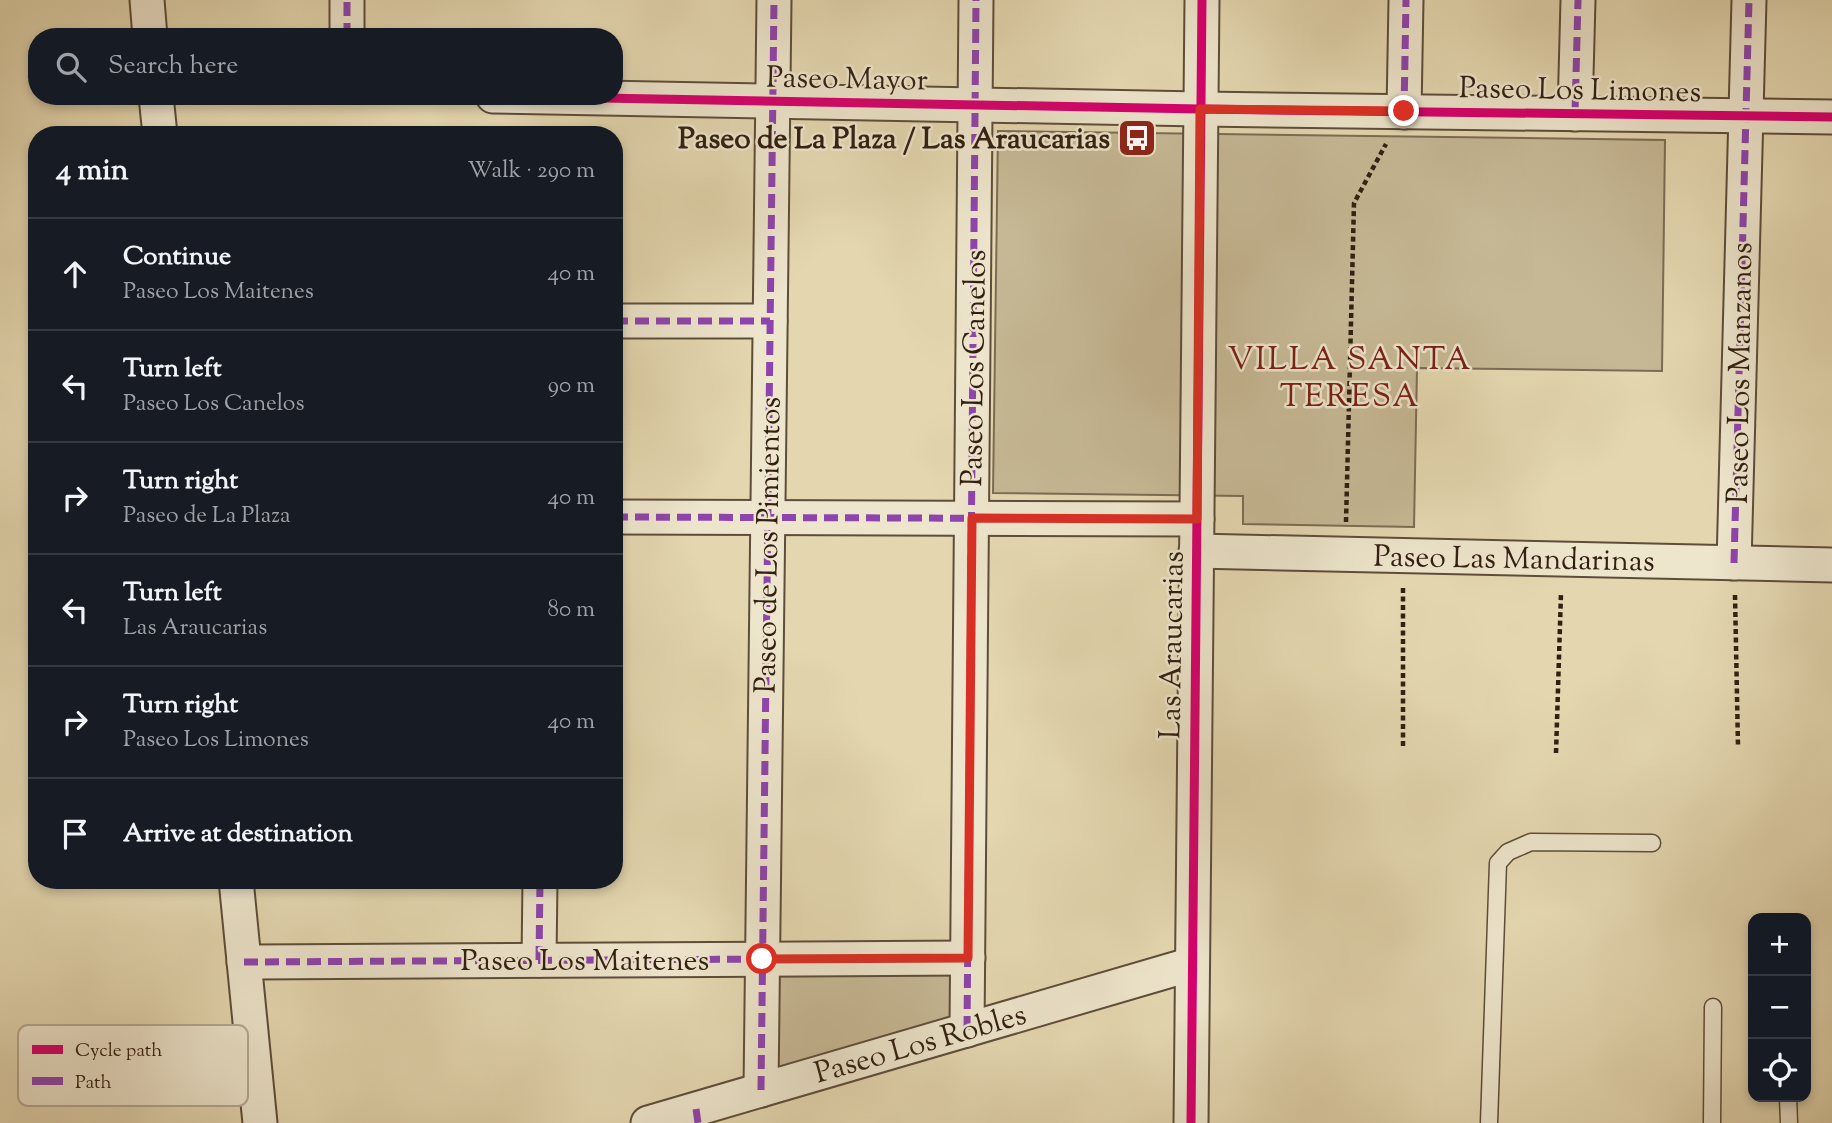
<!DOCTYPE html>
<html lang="en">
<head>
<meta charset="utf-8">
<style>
	:root { --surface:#171b24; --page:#242831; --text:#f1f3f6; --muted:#9ea1a6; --line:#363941 }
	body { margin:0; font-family:"Sorts Mill Goudy",serif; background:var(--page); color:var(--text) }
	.controls { position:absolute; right:21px; bottom:21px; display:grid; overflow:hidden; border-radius:14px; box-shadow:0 4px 10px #0003 }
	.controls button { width:63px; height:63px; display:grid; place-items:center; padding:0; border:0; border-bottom:2px solid var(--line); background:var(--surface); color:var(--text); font:35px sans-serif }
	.stop { position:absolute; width:21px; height:21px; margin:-16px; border:5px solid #d93025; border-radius:50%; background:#fff }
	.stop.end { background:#d93025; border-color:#fff; box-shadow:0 2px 7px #0008 }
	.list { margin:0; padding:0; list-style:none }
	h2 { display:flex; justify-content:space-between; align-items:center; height:91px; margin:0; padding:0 28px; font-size:30px }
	h2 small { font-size:23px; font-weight:400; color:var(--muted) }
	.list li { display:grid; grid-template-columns:46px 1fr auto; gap:21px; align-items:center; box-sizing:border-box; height:112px; padding:0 28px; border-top:2px solid var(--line) }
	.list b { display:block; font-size:26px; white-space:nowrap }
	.list p { margin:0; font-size:23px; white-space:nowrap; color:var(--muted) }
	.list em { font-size:23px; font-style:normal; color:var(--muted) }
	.icon { flex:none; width:38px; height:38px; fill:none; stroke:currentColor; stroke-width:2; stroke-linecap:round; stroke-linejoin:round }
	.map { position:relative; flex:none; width:1832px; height:1123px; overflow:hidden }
	.search { position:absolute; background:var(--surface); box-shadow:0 4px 10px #0003; left:28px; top:28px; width:595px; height:77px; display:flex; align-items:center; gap:18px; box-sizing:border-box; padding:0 24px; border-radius:28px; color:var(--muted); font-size:26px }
	.panel { position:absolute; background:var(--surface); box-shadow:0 4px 10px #0003; left:28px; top:126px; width:595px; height:763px; border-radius:28px }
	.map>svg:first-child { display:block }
</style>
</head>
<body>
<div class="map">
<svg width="1832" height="1123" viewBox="0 0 1832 1123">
	<rect width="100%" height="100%" fill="#e4d7b0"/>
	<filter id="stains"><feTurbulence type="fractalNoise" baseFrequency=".00286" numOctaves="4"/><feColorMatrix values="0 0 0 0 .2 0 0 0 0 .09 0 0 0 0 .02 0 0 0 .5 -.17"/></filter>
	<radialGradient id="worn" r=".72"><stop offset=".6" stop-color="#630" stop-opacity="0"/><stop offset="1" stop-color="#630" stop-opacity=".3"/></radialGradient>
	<!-- green -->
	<g fill="#c6b895" stroke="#7c6c54" stroke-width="2">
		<polygon points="998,131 1665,140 1662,371 1417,368 1414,527 1243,524 1243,496 993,493"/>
		<polygon points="958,965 957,1015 780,1070 774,1059 773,969"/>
	</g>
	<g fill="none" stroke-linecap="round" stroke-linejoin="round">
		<defs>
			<g id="service">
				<polyline points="1788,1097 1789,1123"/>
				<polyline points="1489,1123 1498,863 1508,852 1531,842 1652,843"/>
				<polyline points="1712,1123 1713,1007"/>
			</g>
			<g id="minor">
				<polyline points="147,0 150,37"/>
				<polyline points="347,37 347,0"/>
				<polyline points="156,96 160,135"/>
				<polyline points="493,96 1200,109 1832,117"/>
				<polyline points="1404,112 1406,0"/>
				<polyline points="1575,114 1578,0"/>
				<polyline points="614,321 770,321"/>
				<polyline points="614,517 1197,519"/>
				<polyline points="1196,551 1832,565"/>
				<polyline points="1734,563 1749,0"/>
				<polyline points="236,880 260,1123"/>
				<polyline points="539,960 540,880"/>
				<polyline points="244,962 968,958"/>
				<polyline points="967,1030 976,0"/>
				<polyline points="761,1090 774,0"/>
				<polyline points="648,1123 1192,964"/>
				<polyline points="1191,1123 1202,0"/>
			</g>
		</defs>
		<!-- service casing -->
		<use href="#service" stroke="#5e4d3a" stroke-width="19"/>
		<!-- minor casing -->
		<use href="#minor" stroke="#5e4d3a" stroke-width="37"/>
		<!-- path -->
		<g stroke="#321f12" stroke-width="4.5" stroke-dasharray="5 3.5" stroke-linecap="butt">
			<polyline points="1346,522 1354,203 1386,144"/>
			<polyline points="1735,595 1738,746"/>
			<polyline points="1403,746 1403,588"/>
			<polyline points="1556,753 1561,593"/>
		</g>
		<!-- service -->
		<use href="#service" stroke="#ede5cc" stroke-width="16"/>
		<!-- minor -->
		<use href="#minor" stroke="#ede5cc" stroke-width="33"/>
		<!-- quiet -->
		<g stroke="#8e44ad" stroke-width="7" stroke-dasharray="14 7" stroke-linecap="butt">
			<polyline points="347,37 347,0"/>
			<polyline points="1404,112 1406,0"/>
			<polyline points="1575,114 1578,0"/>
			<polyline points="614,321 770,321"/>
			<polyline points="614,517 1197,519"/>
			<polyline points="1734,563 1749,0"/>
			<polyline points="539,960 540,880"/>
			<polyline points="244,962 968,958"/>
			<polyline points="967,1030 976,0"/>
			<polyline points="761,1090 774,0"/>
			<polyline points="696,1109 698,1123"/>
		</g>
		<defs>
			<g id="cycleway">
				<polyline points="493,96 1200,109 1832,117"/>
				<polyline points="1191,1123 1202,0"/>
			</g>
		</defs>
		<!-- cycleway casing -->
		<use href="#cycleway" stroke="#ede5cc" stroke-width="13"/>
		<!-- cycleway -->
		<use href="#cycleway" stroke="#d6006c" stroke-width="9"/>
	</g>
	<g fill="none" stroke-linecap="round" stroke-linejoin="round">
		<!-- route -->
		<polyline stroke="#d93025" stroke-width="9" points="762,959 968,958 972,518 1197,519 1200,109 1404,111"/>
	</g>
	<!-- icons -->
	<defs>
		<symbol id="bus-square" viewBox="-11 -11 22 22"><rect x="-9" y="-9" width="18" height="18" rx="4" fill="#8f2418" stroke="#ede5cc"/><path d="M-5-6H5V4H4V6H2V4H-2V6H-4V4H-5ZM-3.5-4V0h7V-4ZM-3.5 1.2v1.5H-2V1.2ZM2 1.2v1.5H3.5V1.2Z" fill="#fff"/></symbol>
	</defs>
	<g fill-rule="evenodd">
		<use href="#bus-square" x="1115" y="116" width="44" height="44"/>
	</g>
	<g text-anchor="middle" stroke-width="5" stroke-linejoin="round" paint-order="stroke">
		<!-- street labels -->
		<g font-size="30" fill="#321f12" stroke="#ede5cc">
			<text transform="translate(847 78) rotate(1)" y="10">Paseo Mayor</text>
			<text transform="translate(1580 89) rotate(1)" y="10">Paseo Los Limones</text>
			<text transform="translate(973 368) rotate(-89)" y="10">Paseo Los Canelos</text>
			<text transform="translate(1739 373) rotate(-89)" y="10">Paseo Los Manzanos</text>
			<text transform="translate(767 545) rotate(-89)" y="10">Paseo de Los Pimientos</text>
			<text transform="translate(1514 558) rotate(1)" y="10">Paseo Las Mandarinas</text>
			<text transform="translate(1171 645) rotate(-89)" y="10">Las Araucarias</text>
			<text x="585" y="970">Paseo Los Maitenes</text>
			<text transform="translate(920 1043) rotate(-16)" y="10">Paseo Los Robles</text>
		</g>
		<!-- poi labels -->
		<g font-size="30" font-weight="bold" fill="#321f12" stroke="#ede5cc" text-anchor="end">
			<text x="1110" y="148">Paseo de La Plaza / Las Araucarias</text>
		</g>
		<!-- neighbourhood labels -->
		<g font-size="32" letter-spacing="2" fill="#7a1f14" stroke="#ede5cc">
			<text x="1350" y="369">VILLA SANTA<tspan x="1350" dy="37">TERESA</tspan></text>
		</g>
	</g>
	<!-- legend -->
	<rect x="18" y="1025" width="230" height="81" rx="10" fill="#ede5cc" stroke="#b5aa94" stroke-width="2"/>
	<rect x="32" y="1045" width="31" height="9" fill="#d6006c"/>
	<rect x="32" y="1077" width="31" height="8" fill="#8e44ad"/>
	<g font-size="19" fill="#321f12">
		<text x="75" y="1056">Cycle path</text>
		<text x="75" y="1088">Path</text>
	</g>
	<rect width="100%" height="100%" filter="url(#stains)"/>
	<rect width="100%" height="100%" fill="url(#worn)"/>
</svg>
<div class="controls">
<button>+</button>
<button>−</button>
<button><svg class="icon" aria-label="locate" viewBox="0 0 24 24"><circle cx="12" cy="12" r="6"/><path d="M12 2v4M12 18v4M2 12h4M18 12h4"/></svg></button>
</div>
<div class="stop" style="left:762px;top:959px"></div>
<div class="stop end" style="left:1404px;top:111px"></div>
<div class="search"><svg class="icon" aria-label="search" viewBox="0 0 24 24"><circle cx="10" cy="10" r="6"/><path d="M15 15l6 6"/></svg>Search here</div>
<section class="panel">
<h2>4 min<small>Walk · 290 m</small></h2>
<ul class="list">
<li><svg class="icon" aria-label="ahead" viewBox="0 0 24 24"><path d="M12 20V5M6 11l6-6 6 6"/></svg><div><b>Continue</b><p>Paseo Los Maitenes</p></div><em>40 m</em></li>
<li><svg class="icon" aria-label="left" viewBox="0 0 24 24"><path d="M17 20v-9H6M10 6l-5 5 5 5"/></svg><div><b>Turn left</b><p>Paseo Los Canelos</p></div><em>90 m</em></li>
<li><svg class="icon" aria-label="right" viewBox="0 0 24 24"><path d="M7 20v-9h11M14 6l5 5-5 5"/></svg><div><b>Turn right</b><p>Paseo de La Plaza</p></div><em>40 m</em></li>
<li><svg class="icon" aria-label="left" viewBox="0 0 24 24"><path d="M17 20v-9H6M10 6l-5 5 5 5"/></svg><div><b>Turn left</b><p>Las Araucarias</p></div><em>80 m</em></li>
<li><svg class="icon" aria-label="right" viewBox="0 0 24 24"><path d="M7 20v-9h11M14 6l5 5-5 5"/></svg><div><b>Turn right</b><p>Paseo Los Limones</p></div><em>40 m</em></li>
<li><svg class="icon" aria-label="arrive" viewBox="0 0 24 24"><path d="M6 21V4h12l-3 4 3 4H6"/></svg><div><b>Arrive at destination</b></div></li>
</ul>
</section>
</div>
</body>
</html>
